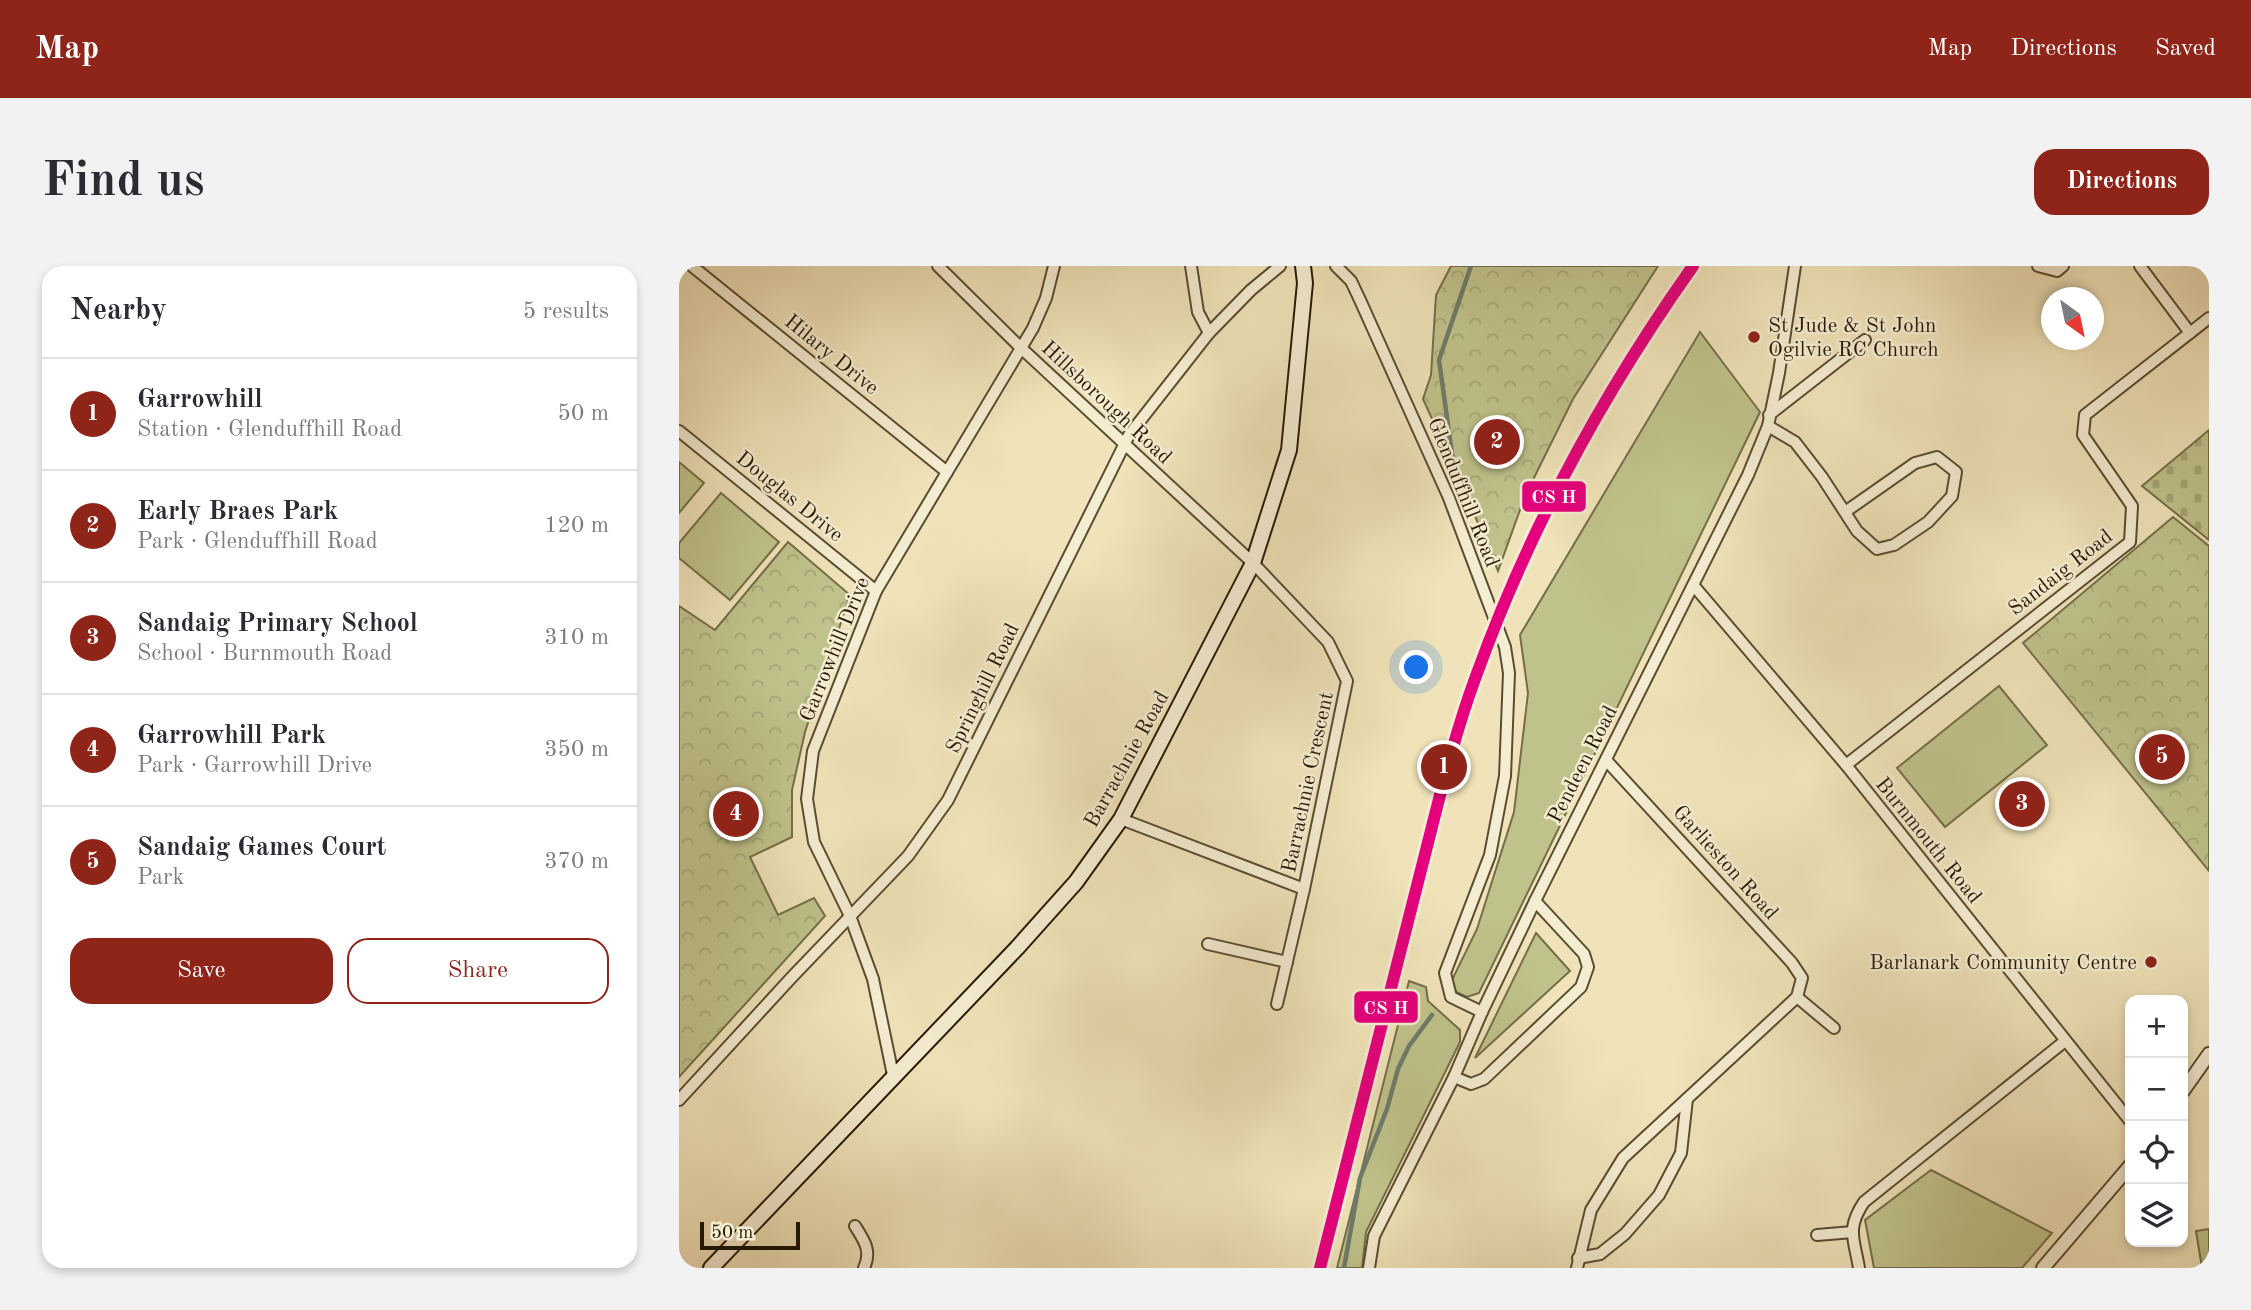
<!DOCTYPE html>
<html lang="en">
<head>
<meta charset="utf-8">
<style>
	:root { --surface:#fff; --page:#f2f2f3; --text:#2b2b33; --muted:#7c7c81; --line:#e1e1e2; --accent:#8f2418 }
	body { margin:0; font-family:"Old Standard TT",serif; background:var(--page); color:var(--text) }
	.controls { position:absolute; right:21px; bottom:21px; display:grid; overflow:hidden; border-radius:14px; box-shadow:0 4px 10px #0003 }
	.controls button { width:63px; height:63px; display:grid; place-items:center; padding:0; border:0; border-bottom:2px solid var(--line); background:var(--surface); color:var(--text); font:35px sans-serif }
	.compass { position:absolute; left:1362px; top:21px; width:63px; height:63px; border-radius:50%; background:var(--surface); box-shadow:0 4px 10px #0003; rotate:147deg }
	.scale { position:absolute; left:21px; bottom:18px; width:100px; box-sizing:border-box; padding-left:7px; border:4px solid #281905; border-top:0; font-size:19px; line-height:24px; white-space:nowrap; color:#281905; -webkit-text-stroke:5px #f5edd2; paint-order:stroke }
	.you { position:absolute; left:738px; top:402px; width:24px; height:24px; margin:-18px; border:5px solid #fff; border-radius:50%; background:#1a73e8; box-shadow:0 0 0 10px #1a73e833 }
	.badge { display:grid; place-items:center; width:46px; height:46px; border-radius:50%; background:var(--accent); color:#fff; font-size:23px; font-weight:700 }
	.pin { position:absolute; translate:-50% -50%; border:4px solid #fff; box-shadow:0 2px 7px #0006 }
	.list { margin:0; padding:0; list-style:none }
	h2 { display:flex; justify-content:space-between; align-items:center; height:91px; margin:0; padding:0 28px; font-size:30px }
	h2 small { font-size:23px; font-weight:400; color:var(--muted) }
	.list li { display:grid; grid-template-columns:46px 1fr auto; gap:21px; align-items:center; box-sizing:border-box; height:112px; padding:0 28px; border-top:2px solid var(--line) }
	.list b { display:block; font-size:26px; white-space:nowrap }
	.list p { margin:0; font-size:23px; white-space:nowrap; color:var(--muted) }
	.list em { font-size:23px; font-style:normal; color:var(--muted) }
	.actions { display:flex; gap:14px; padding:21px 28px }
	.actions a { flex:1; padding:16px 0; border:2px solid var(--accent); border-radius:21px; text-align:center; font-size:24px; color:var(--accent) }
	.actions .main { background:var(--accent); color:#fff }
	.icon { flex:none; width:38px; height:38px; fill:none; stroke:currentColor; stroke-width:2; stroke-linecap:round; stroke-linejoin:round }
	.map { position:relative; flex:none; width:1530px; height:1002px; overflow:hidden; border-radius:21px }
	header { display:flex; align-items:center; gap:42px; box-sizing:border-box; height:98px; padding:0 35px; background:var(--accent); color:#fff }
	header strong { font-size:33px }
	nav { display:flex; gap:38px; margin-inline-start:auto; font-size:24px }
	.intro { display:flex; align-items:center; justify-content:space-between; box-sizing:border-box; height:168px; padding:0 42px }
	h1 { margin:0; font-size:49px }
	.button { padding:18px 32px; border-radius:21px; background:var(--accent); color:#fff; font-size:24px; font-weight:700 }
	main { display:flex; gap:42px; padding:0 42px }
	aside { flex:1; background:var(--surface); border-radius:21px; box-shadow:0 4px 10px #0003 }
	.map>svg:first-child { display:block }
</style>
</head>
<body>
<header>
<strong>Map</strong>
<nav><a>Map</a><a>Directions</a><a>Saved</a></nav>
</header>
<div class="intro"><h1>Find us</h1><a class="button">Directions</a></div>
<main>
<aside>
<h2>Nearby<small>5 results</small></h2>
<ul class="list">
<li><span class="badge">1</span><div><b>Garrowhill</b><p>Station · Glenduffhill Road</p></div><em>50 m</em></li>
<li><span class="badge">2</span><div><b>Early Braes Park</b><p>Park · Glenduffhill Road</p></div><em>120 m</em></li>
<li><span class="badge">3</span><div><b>Sandaig Primary School</b><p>School · Burnmouth Road</p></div><em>310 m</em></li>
<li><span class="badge">4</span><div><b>Garrowhill Park</b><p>Park · Garrowhill Drive</p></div><em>350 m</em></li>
<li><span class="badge">5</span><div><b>Sandaig Games Court</b><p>Park</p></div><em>370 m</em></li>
</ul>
<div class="actions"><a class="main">Save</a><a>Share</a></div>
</aside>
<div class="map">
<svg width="1530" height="1002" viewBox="0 0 1530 1002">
	<defs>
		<pattern id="cemetery-stones" width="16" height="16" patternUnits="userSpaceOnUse" patternTransform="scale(1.75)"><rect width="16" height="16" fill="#c0c28b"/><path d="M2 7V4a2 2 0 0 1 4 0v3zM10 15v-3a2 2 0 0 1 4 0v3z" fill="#a5a676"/></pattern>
		<pattern id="park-crowns" width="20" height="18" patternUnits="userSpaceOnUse" patternTransform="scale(1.75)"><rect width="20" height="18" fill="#c0c28b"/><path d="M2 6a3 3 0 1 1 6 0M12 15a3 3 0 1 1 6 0" fill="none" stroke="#a5a676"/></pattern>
	</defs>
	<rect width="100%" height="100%" fill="#f0e3b9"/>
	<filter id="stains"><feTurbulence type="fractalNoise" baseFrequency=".00286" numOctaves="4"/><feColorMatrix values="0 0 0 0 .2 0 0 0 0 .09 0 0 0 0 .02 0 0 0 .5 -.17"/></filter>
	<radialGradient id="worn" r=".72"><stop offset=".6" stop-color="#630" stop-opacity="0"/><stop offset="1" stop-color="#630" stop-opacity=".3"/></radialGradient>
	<!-- grass -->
	<g fill="#c0c28b" stroke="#746e48" stroke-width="2">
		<polygon points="1021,66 1081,146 800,727 788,731 777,726 773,714 798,663 835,546 849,427 841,369"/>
		<polygon points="0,196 25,217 0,247"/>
		<polygon points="42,227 100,276 51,334 0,292 0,277"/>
		<polygon points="1320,420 1368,479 1266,561 1218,502"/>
		<polygon points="857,667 891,705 796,792"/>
		<polygon points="730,715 747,721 749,735 781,764 781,776 687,966 683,1002 658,1002"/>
		<polygon points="1252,904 1373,967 1343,1002 1195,1002 1186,954"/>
		<polygon points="1530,963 1530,1002 1523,1002 1517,965"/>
	</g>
	<!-- cemetery -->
	<polygon fill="url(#cemetery-stones)" stroke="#746e48" stroke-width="2" points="1530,164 1530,274 1463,220"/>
	<!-- park -->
	<g fill="url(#park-crowns)" stroke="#746e48" stroke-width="2">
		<polygon points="772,0 979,0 894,133 846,230 819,305 783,219 744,133 752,109 757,29"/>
		<polygon points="1494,251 1530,280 1530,605 1344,377"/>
		<polygon points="109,276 171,329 126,466 113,524 113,571 71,591 99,649 135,632 146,650 0,811 0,340 36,364"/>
	</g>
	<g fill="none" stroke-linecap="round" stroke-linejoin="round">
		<!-- stream -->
		<g stroke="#6d7c69" stroke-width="4.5">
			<polyline points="776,209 760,94 792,0"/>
			<polyline points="665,1002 681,912 708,843 719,803 730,780 753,749"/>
		</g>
		<defs>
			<g id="minor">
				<polyline points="13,0 268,206"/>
				<polyline points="259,0 341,81 574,297 649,376 668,415 625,623 442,553"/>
				<polyline points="512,0 519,46 530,67"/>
				<polyline points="657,0 672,15 681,34 770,232 826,381 830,407 826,510 811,589 766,707 772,731 803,746"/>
				<polyline points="1359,0 1378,5 1384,0"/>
				<polyline points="1461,0 1511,67"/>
				<polyline points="1090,149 1186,74"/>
				<polyline points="1089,160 1116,176 1143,211 1178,265 1198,283 1215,279 1249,256 1273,230 1277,206 1258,191 1236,197 1166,246"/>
				<polyline points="0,165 197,325"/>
				<polyline points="1015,320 1167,499 1451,855"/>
				<polyline points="1167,499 1451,276 1453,240 1404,169 1406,149 1530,52"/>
				<polyline points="529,678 608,696"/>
				<polyline points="1118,731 1155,762"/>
				<polyline points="598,738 625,623"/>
				<polyline points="214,809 194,713 171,650 135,576 128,533 134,485 197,325 354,62 367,32 375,0"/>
				<polyline points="775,811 792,818 805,813 902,721 909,701 905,688 856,635"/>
				<polyline points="0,834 113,711 229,590 269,534 450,169 530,67 572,24 601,0"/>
				<path d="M176,960C185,974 193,985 185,1002"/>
				<polyline points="1138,969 1174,966"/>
				<polyline points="899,992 921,988 946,968 980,929 1002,887 1008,833"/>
				<polyline points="690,1002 695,970 775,811 803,746 856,635 1069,209 1089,160 1100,107 1116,0"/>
				<polyline points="898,1002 912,944 944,892 1118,731 1123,712 1113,697 927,494"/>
				<path d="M1180,1002C1175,972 1167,963 1185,936L1386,775"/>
			</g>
			<g id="tertiary">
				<polyline points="1504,825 1530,788"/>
				<polyline points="1364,1002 1451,900"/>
			</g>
			<polyline id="secondary" points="32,1002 338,682 397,616 442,553 574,297 610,184 626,17 624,0"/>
		</defs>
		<!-- minor casing -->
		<use href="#minor" stroke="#5a4c32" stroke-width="14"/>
		<!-- tertiary casing -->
		<use href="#tertiary" stroke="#5a4c32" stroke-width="16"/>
		<!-- secondary casing -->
		<use href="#secondary" stroke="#281905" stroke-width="18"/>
		<!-- minor -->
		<use href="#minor" stroke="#f5edd2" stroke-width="10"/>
		<!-- tertiary -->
		<use href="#tertiary" stroke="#f5edd2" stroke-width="12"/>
		<!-- secondary -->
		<use href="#secondary" stroke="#f5edd2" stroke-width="14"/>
		<defs>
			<path id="rail-1" d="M641,1002C675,871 707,739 741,608C758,542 773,475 797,410C850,263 924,127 1014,0"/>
		</defs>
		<!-- rail-1 casing -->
		<use href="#rail-1" stroke="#f5edd2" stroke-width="18"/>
		<!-- rail-1 -->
		<use href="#rail-1" stroke="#e5007d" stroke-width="12"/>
	</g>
	<!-- markers -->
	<g fill="#8f2418" stroke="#f5edd2" stroke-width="2.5">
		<circle cx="1075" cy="71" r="7"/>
		<circle cx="1472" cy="696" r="7"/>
	</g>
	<g text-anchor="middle" stroke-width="5" stroke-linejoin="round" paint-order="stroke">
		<!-- poi labels -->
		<g font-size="21" fill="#281905" stroke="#f5edd2" text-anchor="start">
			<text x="1089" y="66">St Jude &amp; St John<tspan x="1089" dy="24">Ogilvie RC Church</tspan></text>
			<text x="1458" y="703" text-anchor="end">Barlanark Community Centre</text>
		</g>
		<!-- street labels -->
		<g font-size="21" fill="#281905" stroke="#f5edd2">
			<text transform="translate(153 88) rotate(39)" y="7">Hilary Drive</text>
			<text transform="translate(428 136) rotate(43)" y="7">Hillsborough Road</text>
			<text transform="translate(785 226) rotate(68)" y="7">Glenduffhill Road</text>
			<text transform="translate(111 230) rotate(39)" y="7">Douglas Drive</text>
			<text transform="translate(1381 306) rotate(-38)" y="7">Sandaig Road</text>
			<text transform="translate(155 383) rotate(-68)" y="7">Garrowhill Drive</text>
			<text transform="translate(303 422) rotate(-64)" y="7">Springhill Road</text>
			<text transform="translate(447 493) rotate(-61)" y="7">Barrachnie Road</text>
			<text transform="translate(903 498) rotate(-63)" y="7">Pendeen Road</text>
			<text transform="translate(628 516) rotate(-78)" y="7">Barrachnie Crescent</text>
			<text transform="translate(1250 574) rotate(51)" y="7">Burnmouth Road</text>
			<text transform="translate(1047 596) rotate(48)" y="7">Garlieston Road</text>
		</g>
	</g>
	<g stroke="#f5edd2" stroke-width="2.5">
		<rect x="842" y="214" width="66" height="33" rx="7" fill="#e5007d"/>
		<rect x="674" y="724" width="66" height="34" rx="7" fill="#e5007d"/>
	</g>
	<g font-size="19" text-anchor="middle" font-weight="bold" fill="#fff">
		<text x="875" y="237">CS H</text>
		<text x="707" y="748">CS H</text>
	</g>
	<rect width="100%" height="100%" filter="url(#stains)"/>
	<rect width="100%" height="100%" fill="url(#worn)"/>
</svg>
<div class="controls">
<button>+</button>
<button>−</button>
<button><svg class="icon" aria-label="locate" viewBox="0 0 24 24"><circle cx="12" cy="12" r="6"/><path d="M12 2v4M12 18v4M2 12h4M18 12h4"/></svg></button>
<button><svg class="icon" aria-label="layers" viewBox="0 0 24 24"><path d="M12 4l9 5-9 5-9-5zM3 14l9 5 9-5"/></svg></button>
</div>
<svg class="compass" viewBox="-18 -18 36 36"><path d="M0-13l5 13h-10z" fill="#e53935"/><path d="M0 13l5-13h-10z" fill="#7c7c81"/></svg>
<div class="scale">50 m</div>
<div class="you"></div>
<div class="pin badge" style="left:765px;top:501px">1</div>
<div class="pin badge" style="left:818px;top:176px">2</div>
<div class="pin badge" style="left:1343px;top:538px">3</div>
<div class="pin badge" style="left:57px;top:548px">4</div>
<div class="pin badge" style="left:1483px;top:491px">5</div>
</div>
</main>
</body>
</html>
